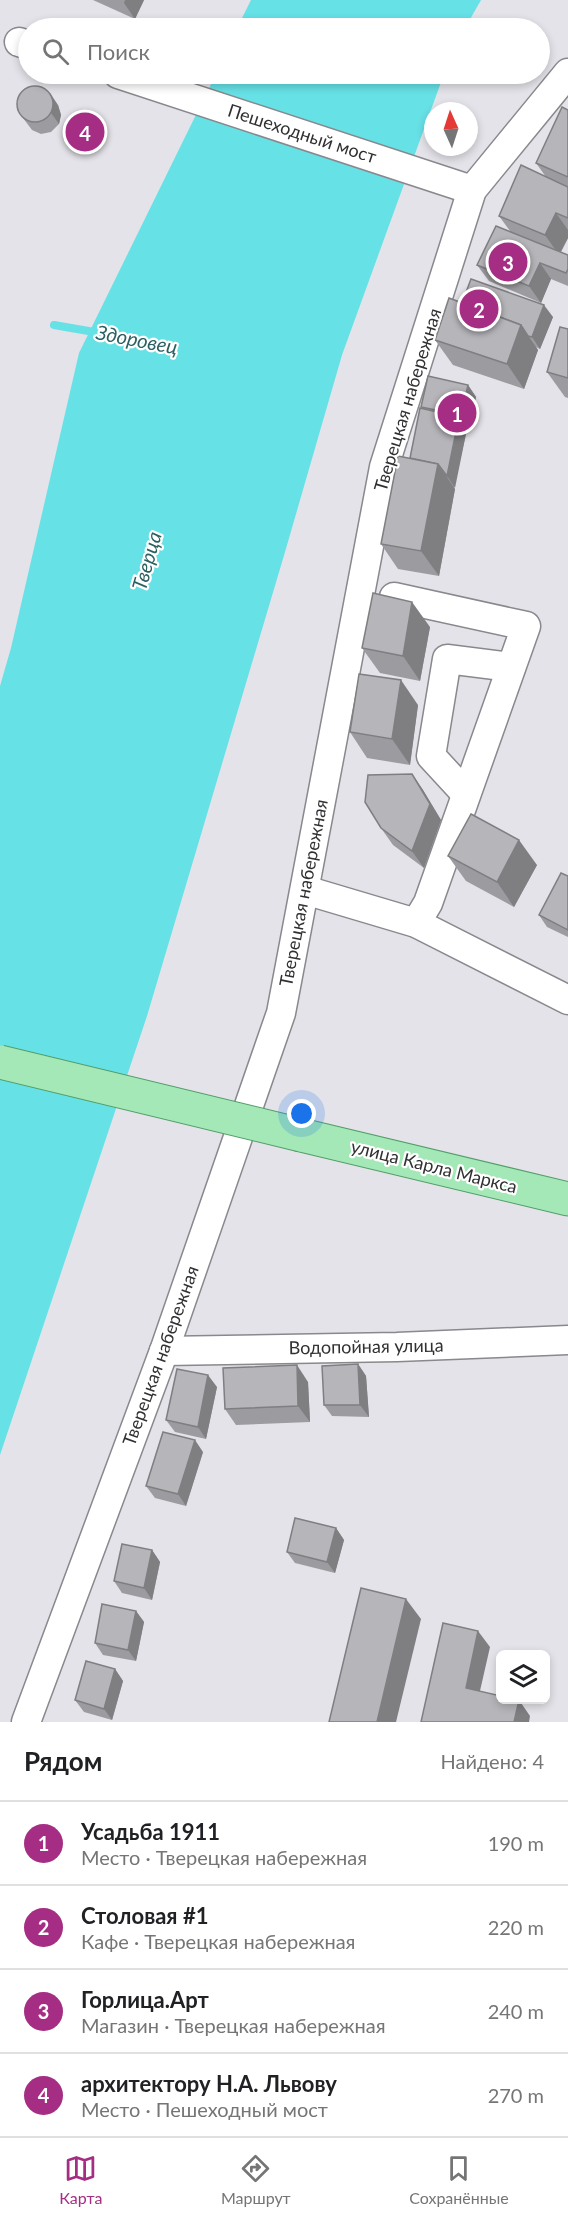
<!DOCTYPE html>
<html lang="ru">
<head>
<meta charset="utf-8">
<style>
	:root { --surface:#fff; --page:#f6f6f6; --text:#202124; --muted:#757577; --line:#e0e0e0; --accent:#a52d84 }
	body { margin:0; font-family:Lato,sans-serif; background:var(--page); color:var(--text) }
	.controls { position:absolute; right:18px; bottom:18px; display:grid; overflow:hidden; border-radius:9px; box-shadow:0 3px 9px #0003 }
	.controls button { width:54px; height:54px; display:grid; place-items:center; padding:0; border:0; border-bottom:2px solid var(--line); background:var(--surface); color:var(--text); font:30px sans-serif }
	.compass { position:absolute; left:424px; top:102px; width:54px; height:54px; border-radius:50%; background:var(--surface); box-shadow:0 3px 9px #0003; rotate:357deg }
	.you { position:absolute; left:302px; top:1114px; width:21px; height:21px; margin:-15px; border:4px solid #fff; border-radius:50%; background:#1a73e8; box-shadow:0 0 0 9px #1a73e833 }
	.badge { display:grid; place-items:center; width:39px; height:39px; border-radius:50%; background:var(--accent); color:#fff; font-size:20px; font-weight:700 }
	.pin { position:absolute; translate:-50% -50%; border:3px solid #fff; box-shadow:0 2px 6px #0006 }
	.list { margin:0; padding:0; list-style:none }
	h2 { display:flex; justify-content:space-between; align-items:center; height:78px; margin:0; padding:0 24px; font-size:26px }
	h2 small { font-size:20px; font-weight:400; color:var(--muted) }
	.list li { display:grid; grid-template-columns:39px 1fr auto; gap:18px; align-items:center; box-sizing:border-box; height:84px; padding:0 24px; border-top:2px solid var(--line) }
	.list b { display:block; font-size:22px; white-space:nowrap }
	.list p { margin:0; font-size:20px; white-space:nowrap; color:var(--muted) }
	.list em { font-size:20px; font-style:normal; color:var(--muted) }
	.icon { flex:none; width:33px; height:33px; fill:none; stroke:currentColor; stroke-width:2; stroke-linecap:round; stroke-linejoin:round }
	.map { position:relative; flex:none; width:568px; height:1722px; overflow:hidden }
	.search { position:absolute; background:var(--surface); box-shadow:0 3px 9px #0003; left:18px; right:18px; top:18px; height:66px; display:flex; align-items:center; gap:15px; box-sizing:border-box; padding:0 21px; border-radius:33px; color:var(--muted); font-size:22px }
	.sheet { height:414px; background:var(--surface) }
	nav { display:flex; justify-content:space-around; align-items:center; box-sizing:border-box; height:84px; border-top:2px solid var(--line); background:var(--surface); font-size:16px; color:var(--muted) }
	nav a { display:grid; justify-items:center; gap:3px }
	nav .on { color:var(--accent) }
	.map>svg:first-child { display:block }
</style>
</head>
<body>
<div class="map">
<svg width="568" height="1722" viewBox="0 0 568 1722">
	<rect width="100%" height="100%" fill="#e3e3e9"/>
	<!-- water -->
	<g fill="#66e1e6">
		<polygon points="251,0 481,0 465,28 237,28"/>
		<polygon points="216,74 444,74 342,355 285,552 147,1016 0,1455 0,686 11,648 79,353"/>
	</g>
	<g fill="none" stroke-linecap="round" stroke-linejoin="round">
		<!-- stream -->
		<polyline stroke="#66e1e6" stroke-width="8" points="54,325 100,333"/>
		<defs>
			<g id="minor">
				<polyline points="19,42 28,45"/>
				<polyline points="118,74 472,190"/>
				<polyline points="394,597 526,626 428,903 416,923"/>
				<polyline points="466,794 431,756 447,659 511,667"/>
				<polyline points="305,890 416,923 568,1000"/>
				<polyline points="164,1351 397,1347 568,1340"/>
				<polyline points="26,1722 164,1351 281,1013 384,467 472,190 568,73"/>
			</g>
			<polyline id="major" points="301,1135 568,1199"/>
		</defs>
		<!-- minor casing -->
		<use href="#minor" stroke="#88888d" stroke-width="31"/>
		<!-- major casing -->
		<use href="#major" stroke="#539e69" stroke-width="35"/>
		<!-- minor -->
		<use href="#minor" stroke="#fff" stroke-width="28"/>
		<!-- major -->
		<use href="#major" stroke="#a3e8b6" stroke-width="33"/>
		<defs>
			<polyline id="major-bridge" points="0,1062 301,1135"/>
		</defs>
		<!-- major-bridge casing -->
		<use href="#major-bridge" stroke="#539e69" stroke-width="35" stroke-linecap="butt"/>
		<!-- major-bridge -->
		<use href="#major-bridge" stroke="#a3e8b6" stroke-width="33"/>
	</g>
	<!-- wall -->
	<g fill="#9c9ca0">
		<polygon points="93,0 144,0 135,19"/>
		<polygon points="58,105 61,115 59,124 51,132 41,134 32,130 17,110"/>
		<polygon points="568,110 568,238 561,252 568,255 568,286 551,279 541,303 489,281 477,265 510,231 499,216 546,177 536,163"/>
		<polygon points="462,303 553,317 540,349 536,347 538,350 524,389 453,365 435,340"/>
		<polygon points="568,329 568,398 565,397 547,372"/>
		<polygon points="468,385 476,397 469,427 465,426 467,429 454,488 455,489 439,576 398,569 381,544 410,458 423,408 421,407"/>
		<polygon points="430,627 420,681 380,673 362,648"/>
		<polygon points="418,705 410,765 367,758 350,732"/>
		<polygon points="412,774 423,790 441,820 424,868 393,845 381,828"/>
		<polygon points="448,856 537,865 514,907 466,881"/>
		<polygon points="568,876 568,937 547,927 539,915"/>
		<polygon points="358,1364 366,1376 369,1417 332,1416 324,1405"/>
		<polygon points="308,1382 310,1422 236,1425 225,1409"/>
		<polygon points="217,1387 206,1439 175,1432 166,1420"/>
		<polygon points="203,1452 186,1506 155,1498 146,1486"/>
		<polygon points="336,1528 344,1540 335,1573 295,1563 287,1552"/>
		<polygon points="152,1550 160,1562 152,1600 122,1593 114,1581"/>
		<polygon points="136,1611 144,1622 136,1661 103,1655 95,1643"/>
		<polygon points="115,1669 123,1681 112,1720 84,1712 75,1700"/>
	</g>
	<!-- shaded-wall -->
	<g fill="#7f7f82">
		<polygon points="125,0 144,0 135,19 124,3"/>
		<polygon points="50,93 58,105 61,115 59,124 51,113"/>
		<polygon points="556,213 568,230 568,238 559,255 545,235"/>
		<polygon points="540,263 551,279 541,303 529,286"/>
		<polygon points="544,305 553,317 540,349 532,337"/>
		<polygon points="521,325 538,350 524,389 507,364"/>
		<polygon points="468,385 476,397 469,427 461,415"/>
		<polygon points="459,417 467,429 455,488 447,476"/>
		<polygon points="438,464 455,489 439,576 421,551"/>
		<polygon points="412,602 430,627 420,681 403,656"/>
		<polygon points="401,680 418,705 410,765 392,739"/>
		<polygon points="412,774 423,790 441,820 424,868 412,851"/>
		<polygon points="519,840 537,865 514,907 497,882"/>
		<polygon points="358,1364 366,1376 369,1417 360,1405"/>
		<polygon points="297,1365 308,1382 310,1422 298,1406"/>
		<polygon points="208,1375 217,1387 206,1439 198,1427"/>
		<polygon points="195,1440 203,1452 186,1506 178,1494"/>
		<polygon points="336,1528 344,1540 335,1573 327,1562"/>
		<polygon points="152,1550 160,1562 152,1600 144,1588"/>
		<polygon points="406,1599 421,1619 396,1722 377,1722"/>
		<polygon points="136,1611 144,1622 136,1661 128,1650"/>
		<polygon points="478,1631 490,1647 477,1704 466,1688"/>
		<polygon points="115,1669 123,1681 112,1720 104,1709"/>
		<polygon points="519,1700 530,1716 529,1722 514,1722"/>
	</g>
	<!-- building -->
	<g fill="#b5b5ba" stroke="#7f7f82" stroke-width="1.5">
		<circle cx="35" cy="104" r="18"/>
		<polygon points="562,107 568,110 568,177 536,163"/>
		<polygon points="521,165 568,187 568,218 556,213 545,235 499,216"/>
		<polygon points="496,226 568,255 568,269 566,273 540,263 529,286 477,265"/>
		<polygon points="471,279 544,305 532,337 528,336 521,325 462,303"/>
		<polygon points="449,298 521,325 507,364 435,340"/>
		<polygon points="560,327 568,329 568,378 547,372"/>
		<polygon points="428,376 468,385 461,415 421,407"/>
		<polygon points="420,408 459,417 447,476 438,464 410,458"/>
		<polygon points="398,456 438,464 421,551 381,544"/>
		<polygon points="373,593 412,602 403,656 362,648"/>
		<polygon points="359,674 401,680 392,739 350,732"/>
		<polygon points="412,774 430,804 412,851 381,828 365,802 368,775"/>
		<polygon points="471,814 519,840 497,882 448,856"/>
		<polygon points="561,873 568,876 568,930 539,915"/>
		<polygon points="358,1364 360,1405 324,1405 322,1366"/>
		<polygon points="297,1365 298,1406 225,1409 223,1368"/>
		<polygon points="177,1369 208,1375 198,1427 166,1420"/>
		<polygon points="163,1432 195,1440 178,1494 146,1486"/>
		<polygon points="295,1518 336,1528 327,1562 287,1552"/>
		<polygon points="122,1544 152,1550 144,1588 114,1581"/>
		<polygon points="361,1588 406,1599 377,1722 329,1722"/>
		<polygon points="102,1604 136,1611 128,1650 95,1643"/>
		<polygon points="443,1623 478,1631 466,1688 501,1696 501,1700 519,1700 514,1722 421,1722"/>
		<polygon points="86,1661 115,1669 104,1709 75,1700"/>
	</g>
	<g text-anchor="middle" stroke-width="4.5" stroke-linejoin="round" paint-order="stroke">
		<!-- street labels -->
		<g font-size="18" fill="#313133" stroke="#fff">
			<text transform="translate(302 134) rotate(18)" y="6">Пешеходный мост</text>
			<text transform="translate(408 400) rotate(-73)" y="6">Тверецкая набережная</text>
			<text transform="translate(304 893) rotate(-79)" y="6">Тверецкая набережная</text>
			<text transform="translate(434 1167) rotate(14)" y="6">улица Карла Маркса</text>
			<text transform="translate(366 1347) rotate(-1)" y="6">Водопойная улица</text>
			<text transform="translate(161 1356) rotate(-70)" y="6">Тверецкая набережная</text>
		</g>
		<!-- water labels -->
		<g font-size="20" font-style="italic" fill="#2c6062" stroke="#fff">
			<text transform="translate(137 340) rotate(11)" y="7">Здоровец</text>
			<text transform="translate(147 561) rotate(-74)" y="7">Тверца</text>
		</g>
	</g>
</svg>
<div class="controls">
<button><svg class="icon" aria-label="layers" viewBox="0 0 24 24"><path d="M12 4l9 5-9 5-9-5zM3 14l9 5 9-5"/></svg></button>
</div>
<svg class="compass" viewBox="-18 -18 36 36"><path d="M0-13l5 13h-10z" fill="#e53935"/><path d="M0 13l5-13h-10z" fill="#757577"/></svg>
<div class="you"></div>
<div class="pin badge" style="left:457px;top:413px">1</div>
<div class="pin badge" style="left:479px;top:309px">2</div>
<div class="pin badge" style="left:508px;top:262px">3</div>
<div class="pin badge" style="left:85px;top:132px">4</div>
<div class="search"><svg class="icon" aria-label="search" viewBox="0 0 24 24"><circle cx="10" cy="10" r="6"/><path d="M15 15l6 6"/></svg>Поиск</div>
</div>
<section class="sheet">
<h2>Рядом<small>Найдено: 4</small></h2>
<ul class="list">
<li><span class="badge">1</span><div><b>Усадьба 1911</b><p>Место · Тверецкая набережная</p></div><em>190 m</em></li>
<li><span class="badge">2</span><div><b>Столовая #1</b><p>Кафе · Тверецкая набережная</p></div><em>220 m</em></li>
<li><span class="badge">3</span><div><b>Горлица.Арт</b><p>Магазин · Тверецкая набережная</p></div><em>240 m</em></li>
<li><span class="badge">4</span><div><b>архитектору Н.А. Львову</b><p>Место · Пешеходный мост</p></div><em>270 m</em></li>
</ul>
</section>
<nav>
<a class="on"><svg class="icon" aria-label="map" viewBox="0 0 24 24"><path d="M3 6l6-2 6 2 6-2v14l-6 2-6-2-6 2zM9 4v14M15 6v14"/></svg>Карта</a>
<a><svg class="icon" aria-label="directions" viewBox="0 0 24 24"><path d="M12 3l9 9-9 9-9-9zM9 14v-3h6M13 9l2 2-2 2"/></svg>Маршрут</a>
<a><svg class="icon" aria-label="saved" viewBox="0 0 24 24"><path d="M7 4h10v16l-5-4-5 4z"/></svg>Сохранённые</a>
</nav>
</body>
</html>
